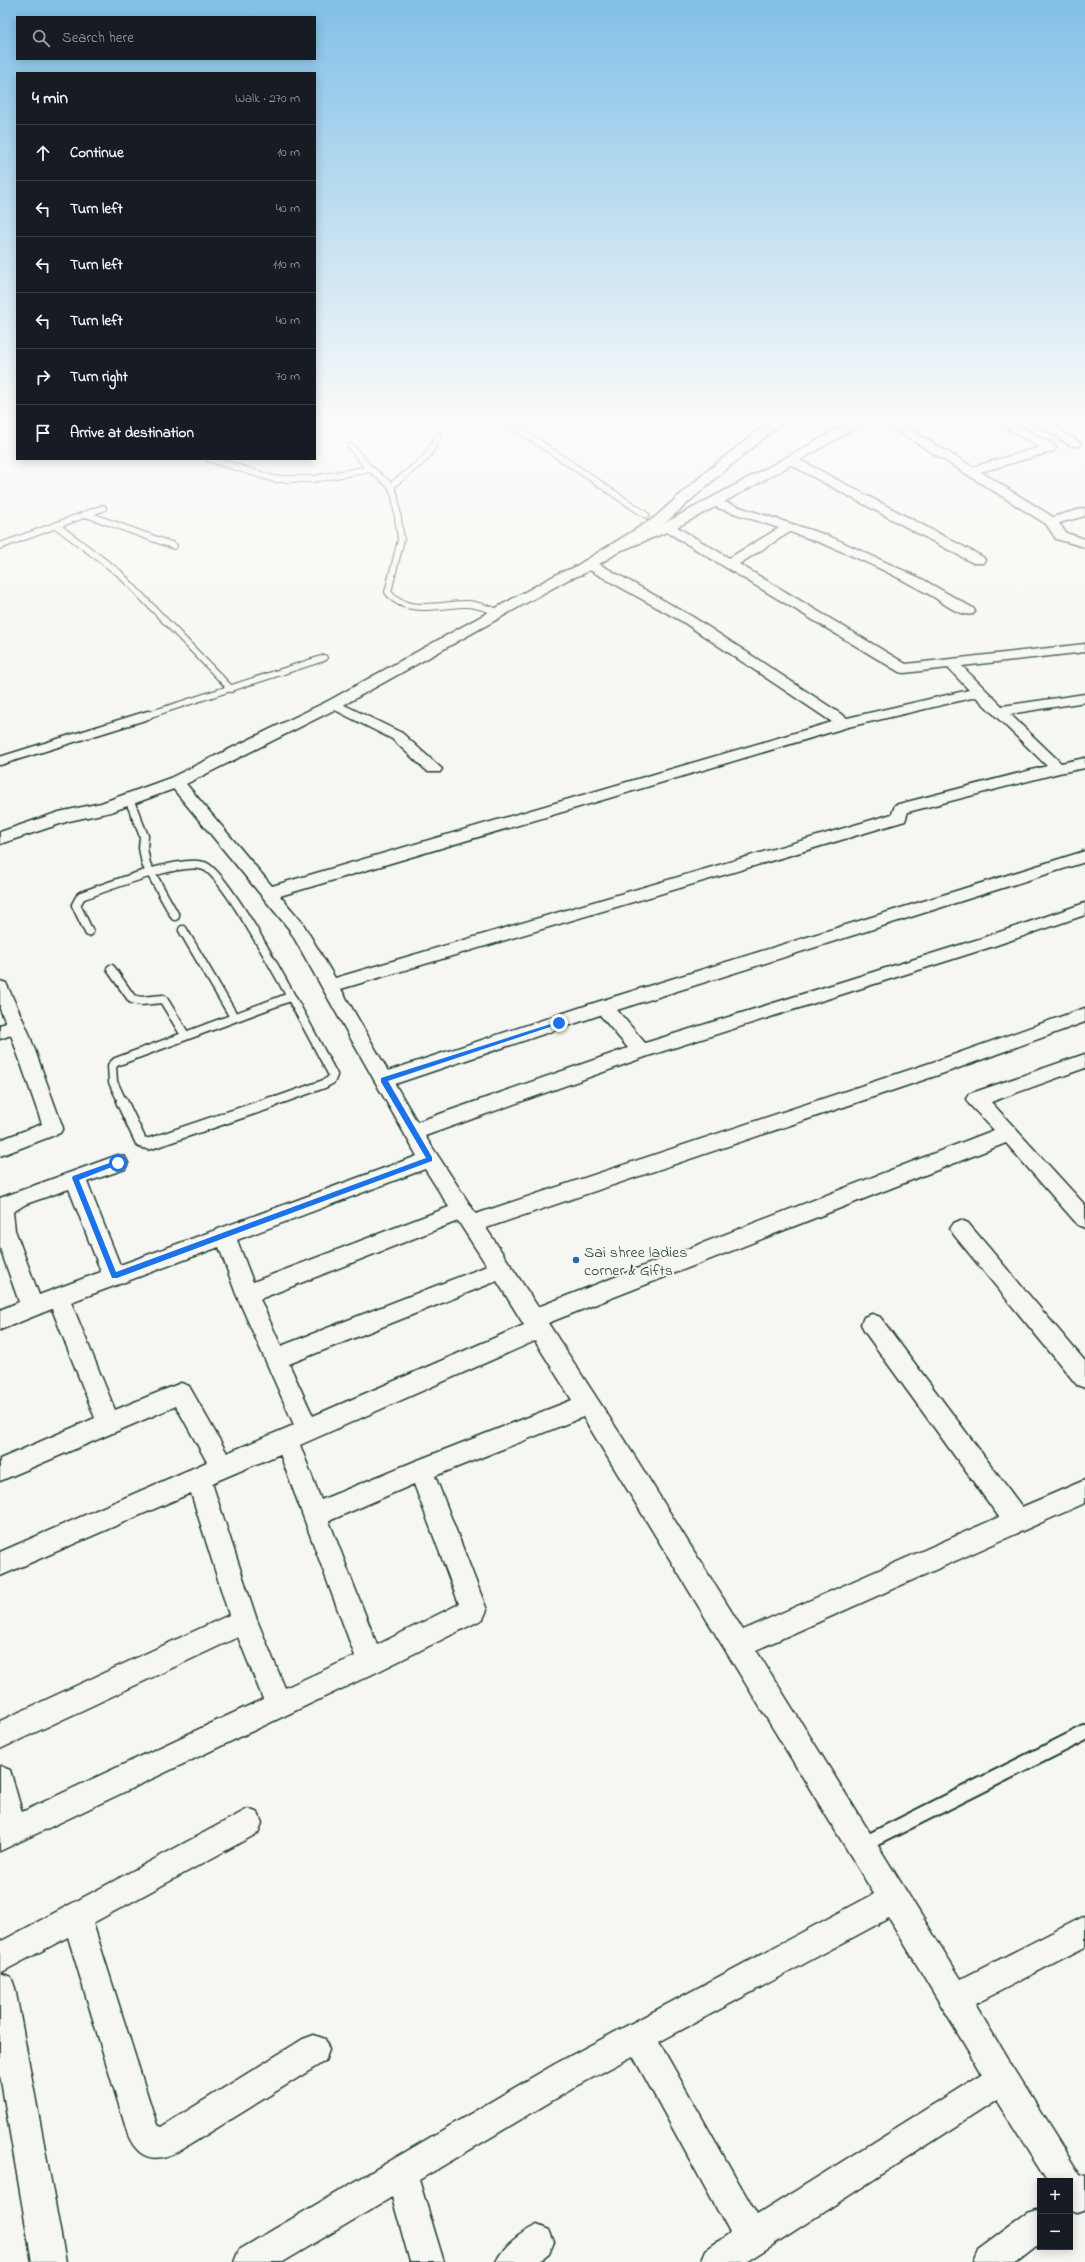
<!DOCTYPE html>
<html lang="en">
<head>
<meta charset="utf-8">
<style>
	:root { --surface:#171b24; --page:#20242c; --text:#f1f3f6; --muted:#9ea1a6; --line:#363941 }
	body { margin:0; font-family:"Indie Flower",sans-serif; background:var(--page); color:var(--text) }
	.controls { position:absolute; right:12px; bottom:12px; display:grid; overflow:hidden; border-radius:0px; box-shadow:0 2px 10px #0003 }
	.controls button { width:36px; height:36px; display:grid; place-items:center; padding:0; border:0; border-bottom:1px solid var(--line); background:var(--surface); color:var(--text); font:20px sans-serif }
	.stop { position:absolute; width:12px; height:12px; margin:-9px; border:3px solid #1a73e8; border-radius:50%; background:#fff }
	.stop.end { background:#1a73e8; border-color:#fff; box-shadow:0 1px 4px #0008 }
	.list { margin:0; padding:0; list-style:none }
	h2 { display:flex; justify-content:space-between; align-items:center; height:52px; margin:0; padding:0 16px; font-size:17px }
	h2 small { font-size:13px; font-weight:400; color:var(--muted) }
	.list li { display:grid; grid-template-columns:26px 1fr auto; gap:12px; align-items:center; box-sizing:border-box; height:56px; padding:0 16px; border-top:1px solid var(--line) }
	.list b { display:block; font-size:15px; white-space:nowrap }
	.list em { font-size:13px; font-style:normal; color:var(--muted) }
	.icon { flex:none; width:22px; height:22px; fill:none; stroke:currentColor; stroke-width:2; stroke-linecap:round; stroke-linejoin:round }
	.map { position:relative; flex:none; width:1085px; height:2262px; overflow:hidden }
	.search { position:absolute; background:var(--surface); box-shadow:0 2px 10px #0003; left:16px; top:16px; width:300px; height:44px; display:flex; align-items:center; gap:10px; box-sizing:border-box; padding:0 14px; border-radius:0px; color:var(--muted); font-size:15px }
	.panel { position:absolute; background:var(--surface); box-shadow:0 2px 10px #0003; left:16px; top:72px; width:300px; height:388px; border-radius:0px }
	.map>svg:first-child { display:block }
</style>
</head>
<body>
<div class="map">
<svg width="1085" height="2262" viewBox="0 0 1085 2262">
	<rect width="100%" height="100%" fill="#f6f6f2"/>
	<filter id="ink" filterUnits="userSpaceOnUse"><feTurbulence type="fractalNoise" baseFrequency=".025" numOctaves="2"/><feDisplacementMap in="SourceGraphic" scale="8" xChannelSelector="R" yChannelSelector="G"/><feConvolveMatrix kernelMatrix="1 2 1 2 8 2 1 2 1" color-interpolation-filters="sRGB"/></filter>
	<g filter="url(#ink)">
		<g fill="none" stroke-linecap="round" stroke-linejoin="round">
			<defs>
				<g id="service-far3">
					<polyline points="502,418 646,515"/>
					<path d="M351,447L367,466L391,486L395,496L401,540L388,592C404,616 441,604 466,604C477,604 488,609 499,612"/>
					<polyline points="210,459 274,479 313,479 370,469"/>
					<polyline points="391,486 426,458 438,437"/>
					<polyline points="86,514 174,546"/>
					<polyline points="57,526 119,573 231,689"/>
					<polyline points="0,546 103,508"/>
					<polyline points="145,716 324,658"/>
				</g>
				<g id="service-far2">
					<polyline points="0,761 148,715"/>
					<polyline points="129,799 144,836 143,848 146,864 175,916"/>
					<polyline points="183,930 234,1017"/>
					<path d="M89,932L76,905L81,896C107,887 180,858 204,866C230,875 315,1042 333,1075L331,1080L324,1084L271,1103"/>
					<polyline points="111,969 132,999 141,1001 163,999 185,1035"/>
					<polyline points="123,1103 113,1082 112,1066 116,1062 290,997"/>
				</g>
				<polyline id="service-far1" points="122,1102 141,1142 149,1144 273,1102"/>
				<polyline id="service" points="862,1845 1085,1733"/>
				<g id="minor">
					<path d="M859,418H873L800,460L983,557L985,560L983,563H973L791,465L724,502L829,536L922,579L973,608L975,611L973,614C960,617 943,603 932,596C888,571 839,548 790,532L739,564L906,664L1085,644V652L962,666L1002,706L1085,694V702L1010,714L1061,763L1085,758V768L1059,773L908,812L905,821L341,989L388,1071L597,1002L1085,851V862L617,1010L645,1043L979,939L1085,903V915L991,947L648,1056L425,1136L476,1214L939,1060L1085,1008V1022L953,1070L486,1228L538,1307L994,1130L969,1104L966,1099L969,1094L1085,1054V1068L991,1102L1085,1205V1228L1078,1225L1006,1143L548,1323L637,1460L743,1630L999,1517L864,1331L861,1324L864,1317L872,1314L880,1317L1022,1507L1085,1480V1503L756,1650L961,1979L1085,1916V1947L975,2004L1013,2068L1080,2174L1085,2176V2210L1077,2213L1070,2210V2181H1048L997,2100L746,2262H701L706,2250L730,2233L633,2056L577,2086L419,2180L444,2262H410L392,2197L283,2262H234L239,2250L555,2064L874,1894L583,1417L435,1476L487,1610L483,1619L379,1671L0,1851V1766L10,1770L22,1812L263,1699L238,1637L0,1749V1721L229,1615L191,1493L0,1576V1552L207,1462L176,1406L0,1481V1459L95,1418L52,1309L0,1330V1310L19,1302L0,1248V1198L118,1155L125,1157L128,1163L125,1169L87,1182L120,1265L417,1156L289,929L170,785L168,782L170,779H182L272,886L832,722L683,622L584,567L582,564L584,561H594L693,617L847,718L969,690L948,668L904,673L899,672L667,532L625,549L620,550L613,546L615,543L663,524ZM715,507L779,528L729,558L677,527ZM976,697L1047,766L895,805L892,814L335,978L302,922L280,896L848,727ZM600,1015L628,1048L417,1122L395,1084ZM425,1169L449,1207L253,1282L237,1240ZM69,1189L101,1272L39,1295L15,1230L13,1212L26,1204ZM458,1221L487,1266L281,1346L260,1299ZM219,1247L236,1294L294,1425L227,1453L189,1386L181,1383L115,1410L71,1302ZM497,1281L524,1325L313,1416L289,1364ZM535,1341L572,1400L413,1462L321,1500L300,1445ZM280,1454L355,1656L285,1688L257,1620L212,1483ZM414,1484L459,1604L377,1645L329,1521ZM889,1918L982,2074L757,2215L659,2042Z"/>
					<polygon points="877,418 891,418 973,467 1040,447 990,418 1004,418 1054,445 1056,448 1054,451 981,472 1053,517 1085,508 1085,516 1059,523 1066,533 1085,539 1085,547 1056,539 1046,524"/>
					<polygon points="1027,418 1041,418 1081,443 1079,446 1071,446"/>
					<polygon points="334,700 402,733 442,769 440,772 428,772 392,739 329,707 327,704 329,701"/>
					<polygon points="0,981 6,983 28,1031 63,1128 60,1133 0,1156 0,1140 42,1124 11,1035 0,1039 0,1025 6,1023 0,1009"/>
					<polygon points="961,1220 968,1223 1085,1361 1085,1388 1077,1385 954,1235 950,1229 954,1223"/>
					<path d="M248,1809L258,1813L262,1823L258,1833L93,1923L157,2125L161,2127L303,2039L314,2035L325,2039L329,2050L325,2061L183,2149C159,2162 140,2163 128,2135L68,1937L0,1973V1942Z"/>
					<polygon points="0,1973 11,1977 15,1988 66,2262 32,2262 0,2075"/>
					<polygon points="1040,2208 1040,2244 1017,2262 972,2262 977,2250 1028,2212"/>
					<path d="M537,2225L549,2230L554,2242L549,2254L539,2262H496C504,2245 520,2233 537,2225Z"/>
				</g>
				<polygon id="tertiary" points="774,418 788,418 717,477 664,524 583,574 569,579 340,707 182,786 111,812 69,821 0,844 0,832 59,812 101,803 170,778 328,701 559,573 573,568 654,518 707,471"/>
			</defs>
			<!-- service-far3 casing -->
			<use href="#service-far3" stroke="#1f3d34" stroke-width="8"/>
			<!-- service-far2 casing -->
			<use href="#service-far2" stroke="#1f3d34" stroke-width="11"/>
			<!-- service-far1 casing -->
			<use href="#service-far1" stroke="#1f3d34" stroke-width="14"/>
			<!-- service casing -->
			<use href="#service" stroke="#1f3d34" stroke-width="18"/>
			<!-- minor casing -->
			<use href="#minor" stroke="#1f3d34" stroke-width="3"/>
			<!-- tertiary casing -->
			<use href="#tertiary" stroke="#1f3d34" stroke-width="3"/>
			<!-- service-far3 -->
			<use href="#service-far3" stroke="#f6f6f2" stroke-width="6"/>
			<!-- service-far2 -->
			<use href="#service-far2" stroke="#f6f6f2" stroke-width="8"/>
			<!-- service-far1 -->
			<use href="#service-far1" stroke="#f6f6f2" stroke-width="11"/>
			<!-- service -->
			<use href="#service" stroke="#f6f6f2" stroke-width="14"/>
			<!-- minor -->
			<use href="#minor" fill="#f6f6f2" fill-rule="evenodd"/>
			<!-- tertiary -->
			<use href="#tertiary" fill="#f6f6f2" fill-rule="evenodd"/>
		</g>
	</g>
	<!-- sky -->
	<linearGradient id="sky" x2="0" y2="1"><stop stop-color="#81c0e8"/><stop offset="0.57" stop-color="#fbfbf9"/><stop offset="1" stop-color="#fbfbf9" stop-opacity="0"/></linearGradient>
	<rect width="1085" height="735" fill="url(#sky)"/>
	<!-- route -->
	<polygon fill="#1a73e8" points="557,1022 562,1023 388,1081 432,1157 432,1161 117,1278 112,1278 72,1178 73,1176 118,1160 122,1163 79,1180 116,1272 426,1158 381,1082 381,1078"/>
	<!-- markers -->
	<circle fill="#1f6fb2" stroke="#f6f6f2" stroke-width="1.5" cx="576" cy="1260" r="4"/>
	<g text-anchor="middle" stroke-width="4" stroke-linejoin="round" paint-order="stroke">
		<!-- poi labels -->
		<g font-size="16" fill="#1f3d34" stroke="#f6f6f2" text-anchor="start">
			<text x="584" y="1257">Sai shree ladies<tspan x="584" dy="18">corner &amp; Gifts</tspan></text>
		</g>
	</g>
</svg>
<div class="controls">
<button>+</button>
<button>−</button>
</div>
<div class="stop" style="left:118px;top:1163px"></div>
<div class="stop end" style="left:559px;top:1023px"></div>
<div class="search"><svg class="icon" aria-label="search" viewBox="0 0 24 24"><circle cx="10" cy="10" r="6"/><path d="M15 15l6 6"/></svg>Search here</div>
<section class="panel">
<h2>4 min<small>Walk · 270 m</small></h2>
<ul class="list">
<li><svg class="icon" aria-label="ahead" viewBox="0 0 24 24"><path d="M12 20V5M6 11l6-6 6 6"/></svg><div><b>Continue</b></div><em>10 m</em></li>
<li><svg class="icon" aria-label="left" viewBox="0 0 24 24"><path d="M17 20v-9H6M10 6l-5 5 5 5"/></svg><div><b>Turn left</b></div><em>40 m</em></li>
<li><svg class="icon" aria-label="left" viewBox="0 0 24 24"><path d="M17 20v-9H6M10 6l-5 5 5 5"/></svg><div><b>Turn left</b></div><em>110 m</em></li>
<li><svg class="icon" aria-label="left" viewBox="0 0 24 24"><path d="M17 20v-9H6M10 6l-5 5 5 5"/></svg><div><b>Turn left</b></div><em>40 m</em></li>
<li><svg class="icon" aria-label="right" viewBox="0 0 24 24"><path d="M7 20v-9h11M14 6l5 5-5 5"/></svg><div><b>Turn right</b></div><em>70 m</em></li>
<li><svg class="icon" aria-label="arrive" viewBox="0 0 24 24"><path d="M6 21V4h12l-3 4 3 4H6"/></svg><div><b>Arrive at destination</b></div></li>
</ul>
</section>
</div>
</body>
</html>
